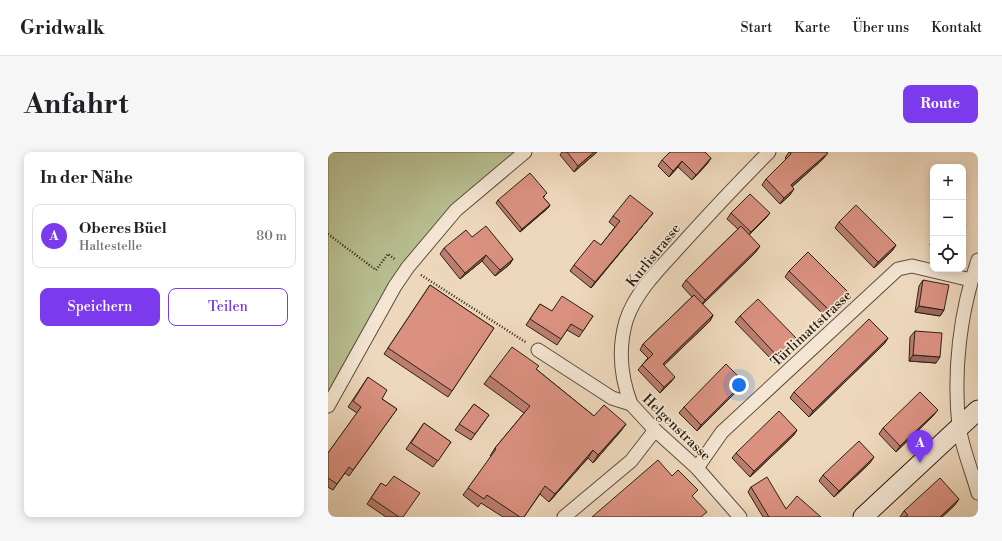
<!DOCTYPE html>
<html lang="de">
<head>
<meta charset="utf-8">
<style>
	:root { --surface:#fff; --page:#f6f6f6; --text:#202124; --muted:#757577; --line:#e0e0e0; --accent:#7c3aed }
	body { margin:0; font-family:"Libre Bodoni",serif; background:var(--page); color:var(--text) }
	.controls { position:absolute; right:12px; top:12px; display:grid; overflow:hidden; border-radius:8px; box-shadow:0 2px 10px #0003 }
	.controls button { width:36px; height:36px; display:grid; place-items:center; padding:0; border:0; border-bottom:1px solid var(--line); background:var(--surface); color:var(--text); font:20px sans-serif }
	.you { position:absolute; left:411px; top:233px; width:14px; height:14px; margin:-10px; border:3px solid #fff; border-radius:50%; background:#1a73e8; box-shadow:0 0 0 6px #1a73e833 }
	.badge { display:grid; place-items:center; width:26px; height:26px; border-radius:50%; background:var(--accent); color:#fff; font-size:13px; font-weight:700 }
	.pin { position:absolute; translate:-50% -33px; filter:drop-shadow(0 1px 2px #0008) }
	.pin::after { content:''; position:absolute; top:21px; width:14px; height:12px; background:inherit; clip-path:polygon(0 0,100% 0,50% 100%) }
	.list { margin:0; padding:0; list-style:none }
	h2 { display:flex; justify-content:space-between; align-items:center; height:52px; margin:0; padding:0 16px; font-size:17px }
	h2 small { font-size:13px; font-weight:400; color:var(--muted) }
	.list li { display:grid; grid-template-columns:26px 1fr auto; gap:12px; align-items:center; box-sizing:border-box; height:64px; margin:0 8px 8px; padding:0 8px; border:1px solid var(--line); border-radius:8px }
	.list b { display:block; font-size:15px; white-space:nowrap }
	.list p { margin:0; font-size:13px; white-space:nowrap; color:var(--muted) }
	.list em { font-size:13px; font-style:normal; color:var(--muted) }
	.actions { display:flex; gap:8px; padding:12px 16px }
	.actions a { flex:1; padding:9px 0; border:1px solid var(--accent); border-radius:8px; text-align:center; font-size:14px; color:var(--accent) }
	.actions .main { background:var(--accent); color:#fff }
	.icon { flex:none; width:22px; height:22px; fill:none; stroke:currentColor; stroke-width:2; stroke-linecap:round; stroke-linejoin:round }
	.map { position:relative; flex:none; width:650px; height:365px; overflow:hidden; border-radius:8px }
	header { display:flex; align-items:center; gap:24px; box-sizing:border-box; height:56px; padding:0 20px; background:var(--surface); border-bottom:1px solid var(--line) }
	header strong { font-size:19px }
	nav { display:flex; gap:22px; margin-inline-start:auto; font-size:14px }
	.intro { display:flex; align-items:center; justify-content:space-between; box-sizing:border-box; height:96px; padding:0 24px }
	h1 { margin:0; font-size:28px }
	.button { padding:10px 18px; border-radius:8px; background:var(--accent); color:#fff; font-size:14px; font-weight:700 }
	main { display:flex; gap:24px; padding:0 24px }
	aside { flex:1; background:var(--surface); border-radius:8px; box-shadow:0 2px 10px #0003 }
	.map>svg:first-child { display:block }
</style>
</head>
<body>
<header>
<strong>Gridwalk</strong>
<nav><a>Start</a><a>Karte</a><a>Über uns</a><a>Kontakt</a></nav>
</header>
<div class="intro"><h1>Anfahrt</h1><a class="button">Route</a></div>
<main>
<aside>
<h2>In der Nähe<small></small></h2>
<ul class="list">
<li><span class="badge">A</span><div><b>Oberes Büel</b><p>Haltestelle</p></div><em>80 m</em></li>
</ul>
<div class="actions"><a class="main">Speichern</a><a>Teilen</a></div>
</aside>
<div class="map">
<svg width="650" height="365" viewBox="0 0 650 365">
	<rect width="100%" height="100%" fill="#eed8bc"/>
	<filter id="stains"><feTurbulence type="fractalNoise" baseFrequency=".005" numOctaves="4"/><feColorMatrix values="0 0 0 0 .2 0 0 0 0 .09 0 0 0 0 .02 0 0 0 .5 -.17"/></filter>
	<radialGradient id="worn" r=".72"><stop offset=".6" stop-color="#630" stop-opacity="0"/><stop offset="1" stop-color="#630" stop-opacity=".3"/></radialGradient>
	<!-- green -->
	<polygon fill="#b8bf91" stroke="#727053" points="0,0 197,0 128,58 80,115 0,254"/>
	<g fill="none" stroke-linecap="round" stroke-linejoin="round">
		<defs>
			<g id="street">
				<path d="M650,108C632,160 625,219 631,274C634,296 644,319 650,341"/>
				<polyline points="210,198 284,246 303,252 327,278 369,316 412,365"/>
				<path d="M303,252C293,226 290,197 298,169C307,140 333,115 353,93C382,61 411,30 441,0"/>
				<polyline points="0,254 67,134 80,115 128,58 197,0"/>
				<polyline points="369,316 394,280 570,117 584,114 643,128"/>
				<polyline points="236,365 303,309 327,278"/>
			</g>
			<polyline id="secondary" points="535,365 650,258"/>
		</defs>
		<!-- street casing -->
		<use href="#street" stroke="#5c4e3f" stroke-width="15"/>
		<!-- secondary casing -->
		<use href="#secondary" stroke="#2c2015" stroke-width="21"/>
		<!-- path -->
		<g stroke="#2c2015" stroke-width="2.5" stroke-dasharray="1 2" stroke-linecap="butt">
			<polyline points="0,82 48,118 60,102 68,108"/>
			<polyline points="93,123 199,191"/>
		</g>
		<!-- street -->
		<use href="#street" stroke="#f4e6d3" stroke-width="13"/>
		<!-- secondary -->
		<use href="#secondary" stroke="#f4e6d3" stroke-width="19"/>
	</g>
	<!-- wall -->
	<g fill="#bb7d6e" stroke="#2c2015">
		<polygon points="234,0 269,0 246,20 232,3"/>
		<polygon points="461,0 498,0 495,7 464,35 462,43 452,52 434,33 438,27 458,7 457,6"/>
		<polygon points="383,6 379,12 364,28 350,15 341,25 330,14 334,8"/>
		<polygon points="217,44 215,45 222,53 220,56 192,80 168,51 170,48"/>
		<polygon points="403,61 438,66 421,83 428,100 374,152 385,163 382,169 336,213 343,230 332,241 310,218 314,213 320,206 312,198 315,192 364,145 354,134 358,128 410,77 399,67"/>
		<polygon points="285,64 320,67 263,136 242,119 246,113 273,93 287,75 281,70"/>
		<polygon points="511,70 568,93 564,99 546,116 507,76"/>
		<polygon points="144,85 185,107 181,113 167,124 154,109 132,127 112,102 116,96"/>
		<polygon points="605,85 605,94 602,93"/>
		<polygon points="461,119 516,147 498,165 457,125"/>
		<polygon points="595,128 616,158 612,164 587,160 591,134"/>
		<polygon points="102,133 166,176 120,245 56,202"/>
		<polygon points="212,152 223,159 265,164 251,185 239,178 229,193 198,173"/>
		<polygon points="412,164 466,194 447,211 407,170"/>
		<polygon points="587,179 608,211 581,209 582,185"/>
		<polygon points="560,186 556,192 481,265 462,246 466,240"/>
		<polygon points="208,217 266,264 298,272 292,280 265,311 260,306 221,350 212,342 196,365 175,365 153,351 150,355 135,343 163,305 162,304 167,296 196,261 156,232 162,224"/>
		<polygon points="40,225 54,247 69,257 21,324 17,321 5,338 0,335 0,301 29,261 20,255"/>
		<polygon points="412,236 369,279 351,261 356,255"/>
		<polygon points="146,252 161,263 143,288 127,278"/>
		<polygon points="605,264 568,300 551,282 555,276"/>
		<polygon points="96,271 123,290 105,315 78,297"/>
		<polygon points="469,278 465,284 422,325 404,306 408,301"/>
		<polygon points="542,311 506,345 491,329 495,323"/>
		<polygon points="53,331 75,365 58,365 39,352"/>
		<polygon points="423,335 458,357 493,365 435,365 420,340"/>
		<polygon points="627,353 614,365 572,365 576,359"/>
	</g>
	<!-- shaded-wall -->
	<g fill="#99665a" stroke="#2c2015">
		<polygon points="266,0 269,0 246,20 250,14"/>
		<polygon points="500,1 495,7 459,39 463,33"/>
		<polygon points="383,6 379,12 364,28 368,23"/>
		<polygon points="354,9 350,15 341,25 345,19"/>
		<polygon points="466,37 462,43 452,52 456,46"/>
		<polygon points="222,53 220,56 192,80 194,77"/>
		<polygon points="325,61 320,67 263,136 267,130"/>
		<polygon points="442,61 438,66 418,86 423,80"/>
		<polygon points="605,89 605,94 602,93"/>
		<polygon points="568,93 564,99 546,116 550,110"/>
		<polygon points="432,94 428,100 373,154 377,148"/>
		<polygon points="158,103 154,109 132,127 137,121"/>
		<polygon points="185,107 181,113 167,124 172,118"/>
		<polygon points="521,141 516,147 498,165 502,159"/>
		<polygon points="591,154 616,158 612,164 587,160"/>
		<polygon points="385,163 382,169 331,218 335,212"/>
		<polygon points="560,186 556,192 481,265 485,259"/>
		<polygon points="470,188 466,194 447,211 451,206"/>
		<polygon points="585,203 612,205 608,211 581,209"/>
		<polygon points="347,225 343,230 332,241 336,235"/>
		<polygon points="416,230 412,236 369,279 373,273"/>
		<polygon points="610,258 605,264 568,300 572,294"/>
		<polygon points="298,272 292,280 265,311 270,303"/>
		<polygon points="469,278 465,284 422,325 426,319"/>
		<polygon points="265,298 260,306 221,350 227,342"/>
		<polygon points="546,305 542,311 506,345 511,339"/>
		<polygon points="631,347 627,353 614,365 612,365"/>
	</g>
	<!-- building -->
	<g fill="#da9180" stroke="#2c2015">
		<polygon points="239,0 266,0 250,14"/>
		<polygon points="342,0 377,0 383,6 368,23 354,9 345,19 334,8"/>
		<polygon points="462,0 498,0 500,1 463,33 466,37 456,46 438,27 463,2"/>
		<polygon points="202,21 219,41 215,45 222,53 194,77 170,48"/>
		<polygon points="422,42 442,61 423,80 403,61"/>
		<polygon points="302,43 325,61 267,130 246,113 266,88 273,93 292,69 285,64"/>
		<polygon points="528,53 568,93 550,110 511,70"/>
		<polygon points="635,72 638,73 635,81"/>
		<polygon points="158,74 185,107 172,118 158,103 137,121 116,96 138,78 144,85"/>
		<polygon points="413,74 432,94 377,148 358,128"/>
		<polygon points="480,100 521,141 502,159 461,119"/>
		<polygon points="595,128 621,133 616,158 591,154"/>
		<polygon points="102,133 166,176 124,239 60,196"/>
		<polygon points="366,143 385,163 335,212 347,225 336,235 314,213 325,202 315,192"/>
		<polygon points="234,144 265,164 255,179 243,172 233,187 202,167 212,152 224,159"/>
		<polygon points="430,147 470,188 451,206 412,164"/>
		<polygon points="541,167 560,186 485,259 466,240"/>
		<polygon points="587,179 614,181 612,205 585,203"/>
		<polygon points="184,195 211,214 208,217 266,264 276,253 298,272 270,303 265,298 227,342 217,334 196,365 192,365 159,343 156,347 140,336 168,297 167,296 202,254 162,224"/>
		<polygon points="398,212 416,230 373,273 356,255"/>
		<polygon points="40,225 59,238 54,247 69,257 25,318 21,315 9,332 0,326 0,301 33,255 25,249"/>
		<polygon points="592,240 610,258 572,294 555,276"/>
		<polygon points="146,252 161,263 147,282 131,272"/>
		<polygon points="451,259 469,278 426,319 408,301"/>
		<polygon points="96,271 123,290 110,309 83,291"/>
		<polygon points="531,289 546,305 511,339 495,323"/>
		<polygon points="330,308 344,324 350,318 370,338 364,344 379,360 373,365 264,365"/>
		<polygon points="66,324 92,341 75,365 71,365 43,346 53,331 58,334"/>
		<polygon points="439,325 458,357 469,344 493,365 441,365 423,335"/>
		<polygon points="612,326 631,347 612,365 577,365 580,363 576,359"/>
	</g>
	<g text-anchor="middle" stroke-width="3.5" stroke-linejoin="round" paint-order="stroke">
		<!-- street labels -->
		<g font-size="14" fill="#2c2015" stroke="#f4e6d3">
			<text transform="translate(325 103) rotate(-51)" y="5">Kurlistrasse</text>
			<text transform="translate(483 176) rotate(-43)" y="5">Türlimattstrasse</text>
			<text transform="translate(349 275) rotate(44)" y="5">Helgenstrasse</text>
		</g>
	</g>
	<rect width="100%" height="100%" filter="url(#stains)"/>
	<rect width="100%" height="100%" fill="url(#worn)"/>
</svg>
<div class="controls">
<button>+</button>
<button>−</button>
<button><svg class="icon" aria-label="locate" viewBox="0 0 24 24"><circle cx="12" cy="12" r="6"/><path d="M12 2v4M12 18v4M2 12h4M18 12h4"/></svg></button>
</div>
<div class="you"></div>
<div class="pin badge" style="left:592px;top:311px">A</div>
</div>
</main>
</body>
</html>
